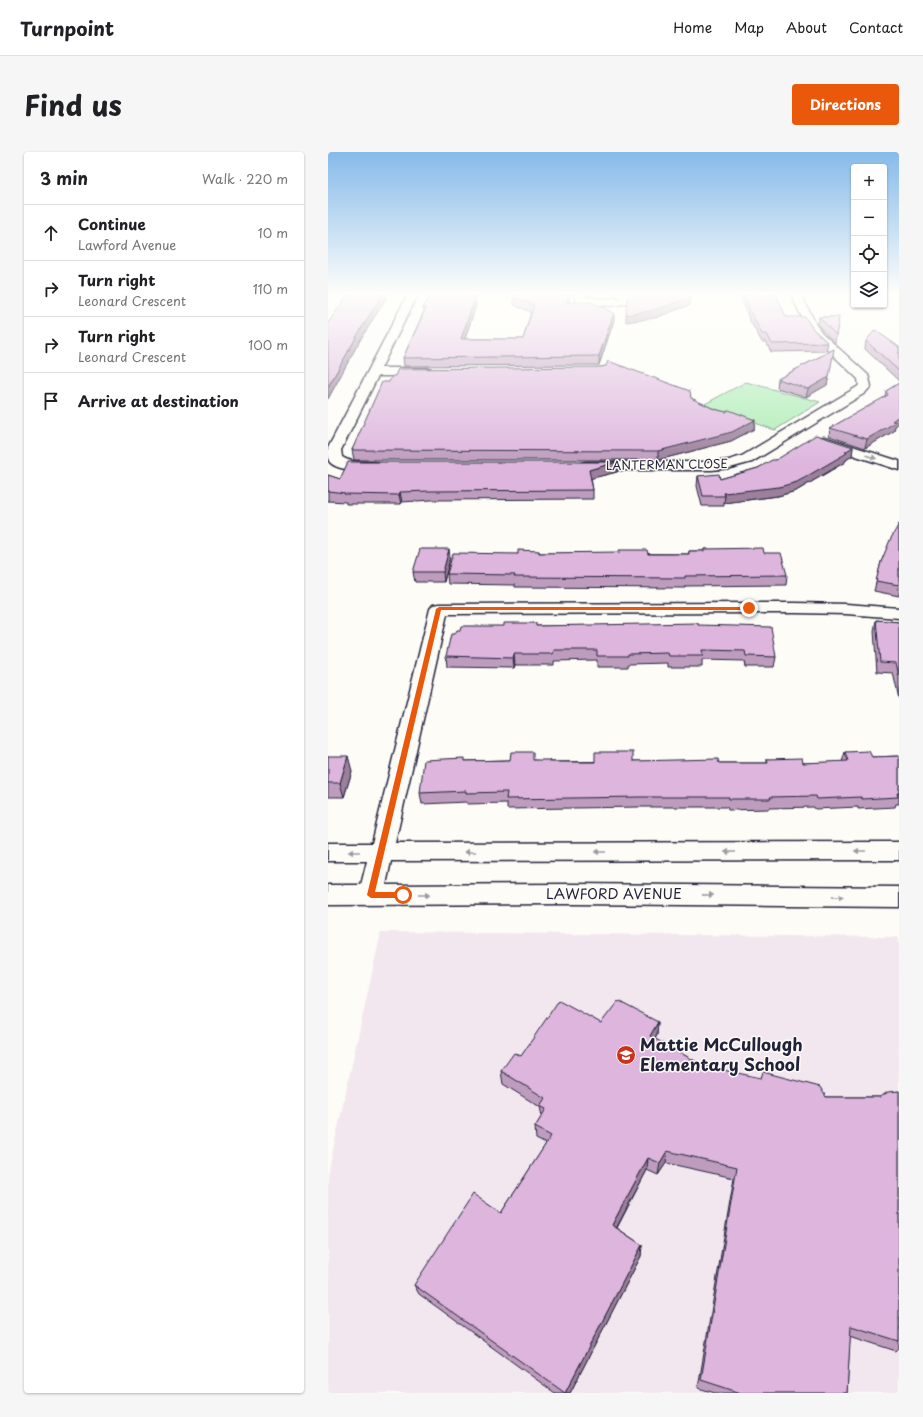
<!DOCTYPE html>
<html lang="en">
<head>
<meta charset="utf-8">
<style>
	:root { --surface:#fff; --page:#f6f6f6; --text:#202124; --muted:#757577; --line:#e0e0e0; --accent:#ea580c }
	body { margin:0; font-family:"Playpen Sans",sans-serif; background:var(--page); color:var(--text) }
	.controls { position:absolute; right:12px; top:12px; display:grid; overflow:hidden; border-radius:4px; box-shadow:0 1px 3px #0004 }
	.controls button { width:36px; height:36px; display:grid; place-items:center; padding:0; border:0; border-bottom:1px solid var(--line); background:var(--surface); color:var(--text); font:20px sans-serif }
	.stop { position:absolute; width:12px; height:12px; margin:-9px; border:3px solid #ea580c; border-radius:50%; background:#fff }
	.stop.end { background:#ea580c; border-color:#fff; box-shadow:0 1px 4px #0008 }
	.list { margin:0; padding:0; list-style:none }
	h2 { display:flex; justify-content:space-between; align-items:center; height:52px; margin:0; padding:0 16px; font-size:17px }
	h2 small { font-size:13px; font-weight:400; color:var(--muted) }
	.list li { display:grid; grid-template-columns:26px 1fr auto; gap:12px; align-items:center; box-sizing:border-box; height:56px; padding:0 16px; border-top:1px solid var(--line) }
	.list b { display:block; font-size:15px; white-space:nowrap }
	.list p { margin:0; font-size:13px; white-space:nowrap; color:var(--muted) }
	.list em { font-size:13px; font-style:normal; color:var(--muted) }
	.icon { flex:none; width:22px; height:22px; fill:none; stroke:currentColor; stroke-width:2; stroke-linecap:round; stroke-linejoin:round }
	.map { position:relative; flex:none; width:571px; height:1241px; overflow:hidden; border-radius:4px }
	header { display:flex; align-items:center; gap:24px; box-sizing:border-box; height:56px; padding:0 20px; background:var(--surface); border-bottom:1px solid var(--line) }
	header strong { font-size:19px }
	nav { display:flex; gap:22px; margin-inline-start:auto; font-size:14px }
	.intro { display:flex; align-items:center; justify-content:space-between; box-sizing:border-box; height:96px; padding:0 24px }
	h1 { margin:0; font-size:28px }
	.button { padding:10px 18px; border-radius:4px; background:var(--accent); color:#fff; font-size:14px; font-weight:700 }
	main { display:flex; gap:24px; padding:0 24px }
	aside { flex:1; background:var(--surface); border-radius:4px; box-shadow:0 1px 3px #0004 }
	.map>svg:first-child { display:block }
</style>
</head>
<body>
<header>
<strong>Turnpoint</strong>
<nav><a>Home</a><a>Map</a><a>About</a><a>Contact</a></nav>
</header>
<div class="intro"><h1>Find us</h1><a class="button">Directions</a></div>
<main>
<aside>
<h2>3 min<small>Walk · 220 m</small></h2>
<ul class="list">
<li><svg class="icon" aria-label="ahead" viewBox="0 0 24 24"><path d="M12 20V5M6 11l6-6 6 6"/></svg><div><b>Continue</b><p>Lawford Avenue</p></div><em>10 m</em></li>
<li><svg class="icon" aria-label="right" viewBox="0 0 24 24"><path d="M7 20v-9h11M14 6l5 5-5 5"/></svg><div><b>Turn right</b><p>Leonard Crescent</p></div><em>110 m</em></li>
<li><svg class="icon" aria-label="right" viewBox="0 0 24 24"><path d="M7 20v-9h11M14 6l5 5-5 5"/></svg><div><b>Turn right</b><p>Leonard Crescent</p></div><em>100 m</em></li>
<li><svg class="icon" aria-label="arrive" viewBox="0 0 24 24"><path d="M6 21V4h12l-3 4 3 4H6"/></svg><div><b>Arrive at destination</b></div></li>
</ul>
</aside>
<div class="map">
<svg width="571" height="1241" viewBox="0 0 571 1241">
	<rect width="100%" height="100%" fill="#fdfcf7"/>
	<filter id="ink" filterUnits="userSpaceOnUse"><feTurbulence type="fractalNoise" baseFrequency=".025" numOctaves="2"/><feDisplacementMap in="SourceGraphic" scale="8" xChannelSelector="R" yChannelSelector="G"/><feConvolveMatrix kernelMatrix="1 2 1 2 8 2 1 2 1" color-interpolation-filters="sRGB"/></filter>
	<g filter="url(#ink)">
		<!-- built -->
		<polygon fill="#f3e7ef" points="53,780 571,785 571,1241 0,1241 0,1021"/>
		<!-- green -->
		<polygon fill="#adecb4" stroke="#688778" points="418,230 492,250 447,278 375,253"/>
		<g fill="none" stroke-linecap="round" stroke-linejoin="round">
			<defs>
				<g id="minor">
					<path d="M81,140H91L53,216H99L103,217L105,220L103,223L99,224H50L13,298L14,305C26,313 40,308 53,311L55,314L53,317C42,320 8,320 1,309C0,305 0,300 0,296Z"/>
					<path d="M250,140H263L256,145L276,147L292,146L285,140H298L303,143L304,147C295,158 261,153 248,149L246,144Z"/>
					<polygon points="462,140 472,140 488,173 494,181 540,223 543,234 537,241 424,310 402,316 384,318 258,318 253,317 251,314 253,311 258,310 384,310 401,308 414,304 529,235 531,233 530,227 486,185 478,174"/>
					<polygon points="496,285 571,309 571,318 491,292 489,289 491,286"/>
					<polygon points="468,451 518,452 571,456 571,466 518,462 468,461 119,462 67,691 571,690 571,708 63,709 58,733 244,732 571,735 571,755 244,752 0,753 0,733 33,733 39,709 0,709 0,691 44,691 102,457 105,453 111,452"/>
				</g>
			</defs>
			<!-- minor casing -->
			<use href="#minor" stroke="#22223b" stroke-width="3"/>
			<!-- minor -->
			<use href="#minor" fill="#fdfcf7" fill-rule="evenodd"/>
		</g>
		<!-- wall -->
		<g fill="#be9cbe" stroke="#22223b">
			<polygon points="104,140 148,140 146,146 148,153 137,187 195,187 203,160 186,153 185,145 241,150 286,168 271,213 76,214 75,206 96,159 95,156"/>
			<polygon points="410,140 447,140 458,165 486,178 500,191 498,199 443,200 438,190 434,190 421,167 413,144 411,144"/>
			<polygon points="491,165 511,165 507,191 490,173"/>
			<polygon points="538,189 571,195 571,229 537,197"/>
			<polygon points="506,197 499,233 478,245 449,236 450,227"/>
			<polygon points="278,214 363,246 386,257 427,268 426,277 403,289 330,308 26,308 24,298 61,230 273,215"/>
			<polygon points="571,231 571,271 567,274 566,279 537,296 501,284 502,276 557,245 558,239"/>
			<polygon points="525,295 524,304 518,308 517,310 468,339 450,344 396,351 396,354 374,354 369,334 370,324 392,327 430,316 448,308"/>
			<polygon points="289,310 289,320 263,326 265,338 265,347 103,348 74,350 73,352 18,352 18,350 0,349 0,323 12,327"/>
			<polygon points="571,372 571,444 546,439 553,410"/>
			<polygon points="376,397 436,401 459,423 458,433 357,434 357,436 187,435 187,433 120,432 119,422 190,402 211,399 211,401 361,402 361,399 376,399"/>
			<polygon points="122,406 116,430 87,430 85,420"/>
			<polygon points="548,468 571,470 571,547 565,521 549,520 546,479"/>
			<polygon points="370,473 448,505 446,515 417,515 416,509 374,508 374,515 340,515 340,511 300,512 300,515 269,515 269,508 226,509 226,513 187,513 186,516 119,515 118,504 127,482 208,474"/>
			<polygon points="517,600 544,605 571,604 571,652 568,652 567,655 530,657 530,655 487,657 486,655 441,656 441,657 400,658 399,655 312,655 179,657 179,651 139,652 139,650 94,652 92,641 136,609 182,608 206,608 222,610 305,609 391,611 439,611 439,607 475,611 514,610"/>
			<polygon points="0,604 24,619 16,645 0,645"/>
			<polygon points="330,870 329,883 327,887 376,914 498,945 552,945 571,939 571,1196 568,1199 522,1184 519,1241 387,1241 370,1236 406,1026 338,1011 330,1023 319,1018 289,1076 314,1093 313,1104 242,1241 227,1241 91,1142 86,1133 173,1061 218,992 208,987 207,975 214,964 212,955 175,932 173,919 193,904 273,871"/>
		</g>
		<!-- shaded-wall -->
		<g fill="#9b7f9b" stroke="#22223b">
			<polygon points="56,140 62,140 31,190 0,247 0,235 30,182"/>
			<polygon points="145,140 148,140 144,153 144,146"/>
			<polygon points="241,140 243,140 239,158 239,150"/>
			<polygon points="363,145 362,153 327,166 298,170 298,163"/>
			<polygon points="147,146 148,153 134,195 133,187"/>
			<polygon points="286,161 286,168 271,213 271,204"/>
			<polygon points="501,225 499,233 478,245 480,237"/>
			<polygon points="571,264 571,271 567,274 566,279 537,296 539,287"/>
			<polygon points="427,268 426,277 403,289 330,308 330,299"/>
			<polygon points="525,295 524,304 518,308 517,310 468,339 450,344 396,351 397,344 396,341 517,300"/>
			<polygon points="289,310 289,320 261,327 261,318"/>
			<polygon points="72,340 74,350 73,352 71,343"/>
			<polygon points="121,397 122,406 116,430 115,420"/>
			<polygon points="186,502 187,513 186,516 185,506"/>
			<polygon points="20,604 24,619 16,645 12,631"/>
			<polygon points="330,870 329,883 321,898 322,884"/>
			<polygon points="339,999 338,1011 330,1023 332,1011"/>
			<polygon points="320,1006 319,1018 284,1084 284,1073"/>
			<polygon points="314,1093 313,1104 242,1241 237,1241"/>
		</g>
		<!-- building -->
		<g fill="#ddb5dd" stroke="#22223b">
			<polygon points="22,140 56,140 30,182 0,235 0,171"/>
			<polygon points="104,140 145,140 144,146 147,146 133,187 195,187 206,153 185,145 187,140 241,140 239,150 263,150 286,161 271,204 75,206 98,156 95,156"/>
			<polygon points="304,140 362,140 363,145 327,158 298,163 299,145"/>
			<polygon points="415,140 447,140 458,165 477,165 486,178 500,191 444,192 439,182 434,182 422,159"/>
			<polygon points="491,165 511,165 508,183"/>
			<polygon points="547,178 571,195 571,219 538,189"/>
			<polygon points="506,197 501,225 480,237 450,227"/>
			<polygon points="280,209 362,239 363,246 386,257 398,260 401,258 427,268 404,280 330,299 24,298 54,230 61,230 64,224 67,224 70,217 273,215 278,214"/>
			<polygon points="571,231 571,264 564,269 568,270 539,287 502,276 560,243 558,239"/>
			<polygon points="488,283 525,295 517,300 519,301 469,330 451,335 396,341 397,344 375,344 370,324 391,322 392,327 430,316 444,308 448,308"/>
			<polygon points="20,310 289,310 261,318 265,338 102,339 72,340 71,343 16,342 17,341 0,339 0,323 12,327"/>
			<polygon points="571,372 571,433 548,429 553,410 562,388"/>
			<polygon points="435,396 436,401 453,401 459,423 357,424 357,426 186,425 187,423 119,422 125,401 190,402 190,398 211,399 211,401 292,400 291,398 319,398 320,402 361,402 361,399 376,399 376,397"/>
			<polygon points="92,397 121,397 115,420 85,420"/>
			<polygon points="548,468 571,470 571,524 568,511 552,510"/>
			<polygon points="176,471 208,471 208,474 370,471 370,473 443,475 448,505 418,504 417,499 374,498 375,504 341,504 340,501 300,502 300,504 269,504 269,498 226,498 225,502 186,502 185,506 118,504 123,482 127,482 129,478 132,478 133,474 176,474"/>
			<polygon points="541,599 544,605 571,604 571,641 569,641 570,645 534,647 533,645 489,647 488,644 442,645 443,647 401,647 401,645 312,645 178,647 179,640 138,641 138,639 92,641 96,608 136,606 136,609 182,608 183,600 205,600 205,608 222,608 221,610 267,610 267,600 305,600 305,609 390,607 391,611 440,611 439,607 474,606 475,611 520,609 517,600"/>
			<polygon points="0,604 20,604 12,631 0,631"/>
			<polygon points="231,848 273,871 290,849 330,870 322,884 376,914 433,926 435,920 492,935 498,945 552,945 560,940 571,939 571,1189 523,1174 519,1241 413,1241 373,1228 409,1015 339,999 332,1011 320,1006 284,1073 314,1093 237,1241 86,1133 145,1042 173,1061 223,984 207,975 218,957 212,954 217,946 173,919 186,901 193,904"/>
		</g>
		<!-- one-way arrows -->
		<defs><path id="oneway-solid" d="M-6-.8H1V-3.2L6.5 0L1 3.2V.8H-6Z"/></defs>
		<g fill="#9a9aa2">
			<use href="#oneway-solid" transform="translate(543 305) rotate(19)"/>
			<use href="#oneway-solid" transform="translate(532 699) rotate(180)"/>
			<use href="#oneway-solid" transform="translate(26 700) rotate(180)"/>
			<use href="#oneway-solid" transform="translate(142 700) rotate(180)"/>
			<use href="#oneway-solid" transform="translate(272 700) rotate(180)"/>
			<use href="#oneway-solid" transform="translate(402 700) rotate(180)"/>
			<use href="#oneway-solid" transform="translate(96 743)"/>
			<use href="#oneway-solid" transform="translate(380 743) rotate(1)"/>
			<use href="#oneway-solid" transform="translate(510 745) rotate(1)"/>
		</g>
	</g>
	<!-- sky -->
	<linearGradient id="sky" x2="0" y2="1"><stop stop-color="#86baea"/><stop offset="0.45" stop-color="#fefefb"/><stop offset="1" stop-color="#fefefb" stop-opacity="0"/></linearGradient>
	<rect width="571" height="314" fill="url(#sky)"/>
	<!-- route -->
	<polygon fill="#ea580c" points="111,455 421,455 424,456 421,458 113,458 47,740 75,740 78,743 75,746 43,746 39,743 108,457"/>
	<!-- icons -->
	<defs>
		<symbol id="school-disc" viewBox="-11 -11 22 22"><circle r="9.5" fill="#c8321e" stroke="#fdfcf7"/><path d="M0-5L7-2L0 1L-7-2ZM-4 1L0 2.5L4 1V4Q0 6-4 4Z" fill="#fff"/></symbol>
	</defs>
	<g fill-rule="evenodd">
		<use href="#school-disc" x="287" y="892" width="22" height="22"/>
	</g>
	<g text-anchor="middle" stroke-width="3" stroke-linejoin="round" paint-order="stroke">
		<!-- far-street labels -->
		<g font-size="12" fill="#22223b" stroke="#fdfcf7">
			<text transform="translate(339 313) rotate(-1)" y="4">LANTERMAN CLOSE</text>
		</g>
		<!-- street labels -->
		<g font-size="14" fill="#22223b" stroke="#fdfcf7">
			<text x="286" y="747">LAWFORD AVENUE</text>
		</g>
		<!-- near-poi labels -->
		<g font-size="17" font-weight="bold" fill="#22223b" stroke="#fdfcf7" text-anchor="start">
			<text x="312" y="899">Mattie McCullough<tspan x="312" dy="20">Elementary School</tspan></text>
		</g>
	</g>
</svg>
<div class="controls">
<button>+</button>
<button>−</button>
<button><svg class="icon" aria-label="locate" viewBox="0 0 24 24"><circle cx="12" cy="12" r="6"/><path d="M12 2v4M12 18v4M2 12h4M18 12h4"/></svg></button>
<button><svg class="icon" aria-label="layers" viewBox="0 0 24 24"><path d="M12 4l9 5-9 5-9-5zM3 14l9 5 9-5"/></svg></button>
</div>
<div class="stop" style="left:75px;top:743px"></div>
<div class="stop end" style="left:421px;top:456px"></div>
</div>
</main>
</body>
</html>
